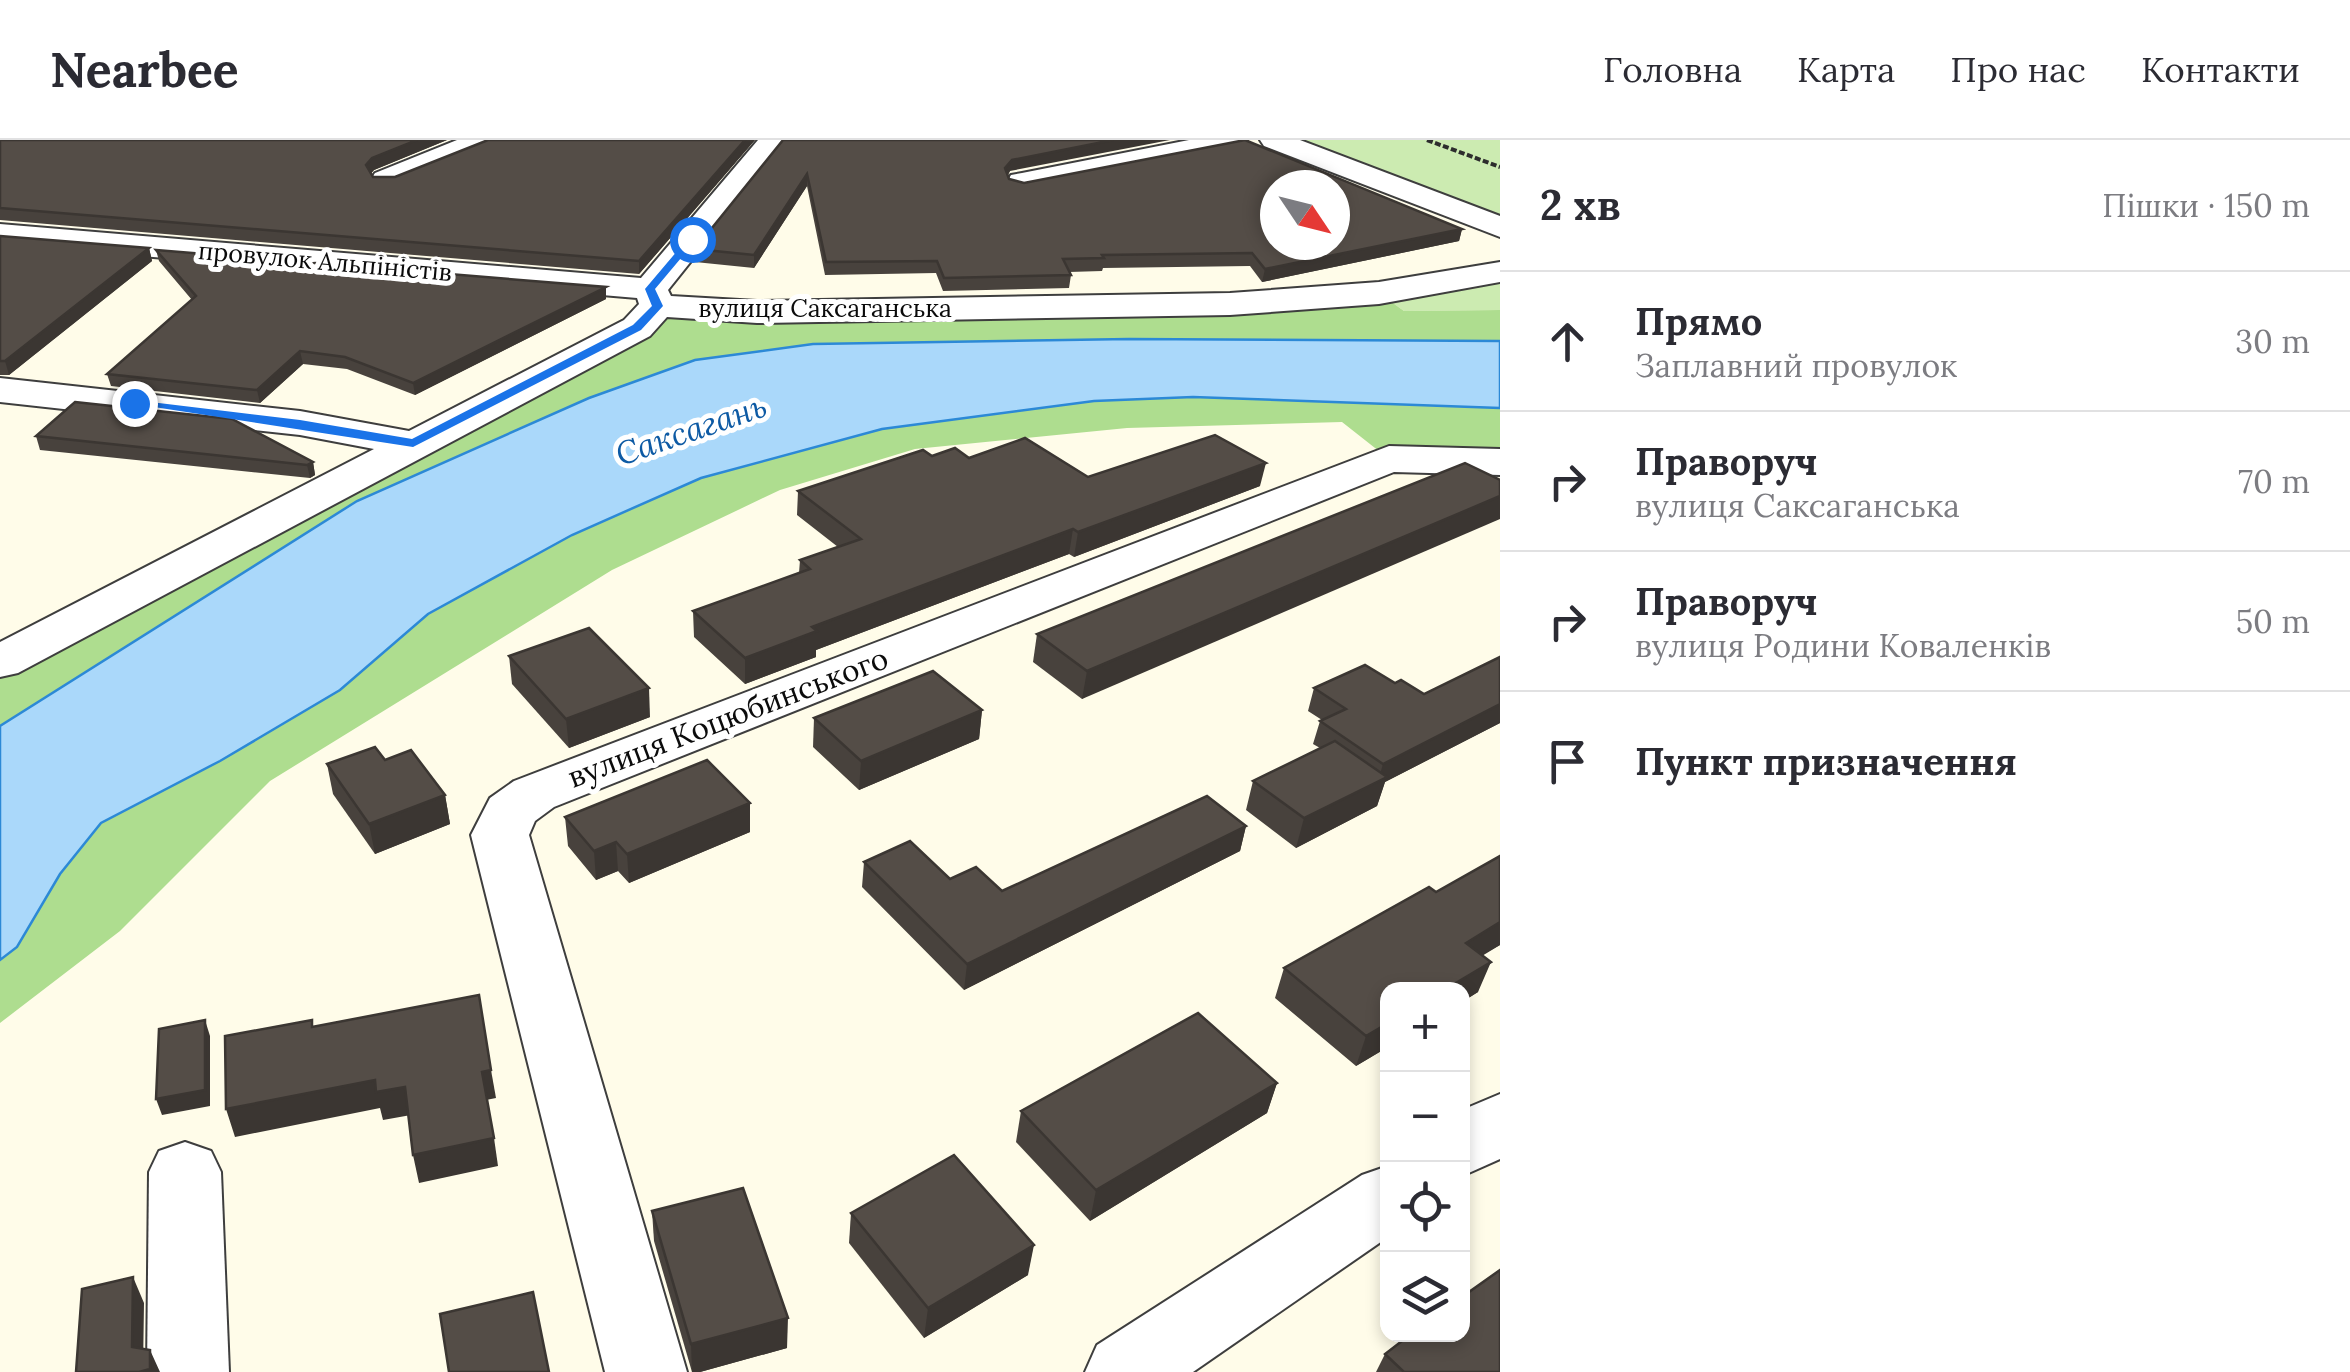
<!DOCTYPE html>
<html lang="uk">
<head>
<meta charset="utf-8">
<style>
	:root { --surface:#fff; --page:#f7f7f7; --text:#2b2b33; --muted:#7c7c81; --line:#e1e1e2 }
	body { margin:0; font-family:Lora,serif; background:var(--page); color:var(--text) }
	.controls { position:absolute; right:30px; bottom:30px; display:grid; overflow:hidden; border-radius:20px; box-shadow:0 5px 15px #0003 }
	.controls button { width:90px; height:90px; display:grid; place-items:center; padding:0; border:0; border-bottom:2px solid var(--line); background:var(--surface); color:var(--text); font:50px sans-serif }
	.compass { position:absolute; left:1260px; top:30px; width:90px; height:90px; border-radius:50%; background:var(--surface); box-shadow:0 5px 15px #0003; rotate:125deg }
	.stop { position:absolute; width:30px; height:30px; margin:-22px; border:8px solid #1a73e8; border-radius:50%; background:#fff }
	.stop.end { background:#1a73e8; border-color:#fff; box-shadow:0 2px 10px #0008 }
	.list { margin:0; padding:0; list-style:none }
	h2 { display:flex; justify-content:space-between; align-items:center; height:130px; margin:0; padding:0 40px; font-size:42px }
	h2 small { font-size:32px; font-weight:400; color:var(--muted) }
	.list li { display:grid; grid-template-columns:65px 1fr auto; gap:30px; align-items:center; box-sizing:border-box; height:140px; padding:0 40px; border-top:2px solid var(--line) }
	.list b { display:block; font-size:38px; white-space:nowrap }
	.list p { margin:0; font-size:32px; white-space:nowrap; color:var(--muted) }
	.list em { font-size:32px; font-style:normal; color:var(--muted) }
	.icon { flex:none; width:55px; height:55px; fill:none; stroke:currentColor; stroke-width:2; stroke-linecap:round; stroke-linejoin:round }
	.map { position:relative; flex:none; width:1500px; height:1232px; overflow:hidden }
	header { display:flex; align-items:center; gap:60px; box-sizing:border-box; height:140px; padding:0 50px; background:var(--surface); border-bottom:2px solid var(--line) }
	header strong { font-size:48px }
	nav { display:flex; gap:55px; margin-inline-start:auto; font-size:35px }
	main { display:flex }
	aside { flex:1; background:var(--surface) }
	.map>svg:first-child { display:block }
</style>
</head>
<body>
<header>
<strong>Nearbee</strong>
<nav><a>Головна</a><a>Карта</a><a>Про нас</a><a>Контакти</a></nav>
</header>
<main>
<div class="map">
<svg width="1500" height="1232" viewBox="0 0 1500 1232">
	<rect width="100%" height="100%" fill="#fffce9"/>
	<!-- green -->
	<g fill="#ccebb1">
		<polygon points="1274,0 1500,0 1500,87"/>
		<polygon points="1500,132 1500,170 1404,171 1379,153"/>
	</g>
	<!-- forest -->
	<g fill="#aedd8f">
		<polygon points="1379,153 1404,171 1500,170 1500,201 1129,199 813,204 695,220 589,258 357,361 0,586 0,522 658,166"/>
		<polygon points="1193,257 1500,268 1500,322 1389,319 1342,282 1127,288 915,309 780,350 612,430 270,641 120,791 0,883 0,820 17,807 60,734 101,683 220,621 340,550 428,474 572,395 701,338 882,289 1094,261"/>
	</g>
	<!-- water -->
	<polygon fill="#aad8fa" stroke="#2c89d6" stroke-width="2.5" points="1129,199 1500,201 1500,268 1193,257 1094,261 882,289 701,338 572,395 428,474 340,550 220,621 101,683 60,734 17,807 0,820 0,586 357,361 589,258 695,220 813,204"/>
	<g fill="none" stroke-linecap="round" stroke-linejoin="round">
		<defs>
			<g id="minor">
				<polygon points="457,0 497,0 493,6 397,45 375,45 371,39 375,33"/>
				<polygon points="758,0 788,0 668,150 671,156 757,161 1230,153 1379,142 1500,122 1500,142 1379,164 1230,175 757,183 667,177 650,196 18,533 0,537 0,502 374,309 300,295 0,262 0,238 300,271 409,291 624,180 639,164 637,158 0,104 0,84 641,138"/>
				<polygon points="1189,0 1247,0 1243,6 1233,9 1022,51 1011,49 1007,42 1011,35 1022,33"/>
				<polygon points="1260,0 1300,0 1500,76 1500,97 1264,6"/>
				<polygon points="1389,306 1500,309 1500,335 1394,332 554,667 535,681 529,695 687,1232 605,1232 471,695 490,658 514,641"/>
				<polygon points="1500,954 1500,1019 1462,1036 1462,970"/>
				<polygon points="185,1002 211,1011 221,1032 229,1232 147,1232 149,1032 159,1011"/>
				<polygon points="1388,1026 1388,1097 1193,1232 1085,1232 1097,1205 1362,1035"/>
			</g>
		</defs>
		<!-- minor casing -->
		<use href="#minor" stroke="#3e3e3e" stroke-width="4"/>
		<!-- path -->
		<polyline stroke="#2d2d2d" stroke-width="4" stroke-dasharray="6 2.5" stroke-linecap="butt" points="1427,0 1500,27"/>
		<!-- minor -->
		<use href="#minor" fill="#fff" fill-rule="evenodd"/>
	</g>
	<!-- wall -->
	<g fill="#48423d">
		<polygon points="0,0 447,0 374,30 371,33 373,37 395,37 488,0 755,0 639,134 0,80"/>
		<polygon points="783,0 1010,31 1008,35 1009,39 1024,43 1462,89 1459,101 1262,142 1250,126 1103,128 1102,131 1069,132 1071,135 1069,148 943,151 936,133 825,135 807,46 754,128 695,122 695,109"/>
		<polygon points="0,96 149,108 152,121 9,235 0,235"/>
		<polygon points="156,110 606,159 415,255 347,229 303,224 260,263 111,246 107,234 192,160 159,121"/>
		<polygon points="36,296 313,322 315,335 310,338 40,310"/>
		<polygon points="932,316 969,318 1088,337 1260,346 1074,417 1069,414 816,510 816,517 745,544 694,497 693,471 799,433 800,420 838,407 797,375 798,351"/>
		<polygon points="1465,323 1082,559 1033,522 1037,494"/>
		<polygon points="509,516 650,577 569,608 512,544"/>
		<polygon points="1500,517 1500,583 1385,642 1377,666 1296,708 1246,670 1253,641 1320,608 1313,604 1320,581 1322,580 1308,571 1314,548 1395,543 1424,554"/>
		<polygon points="982,570 979,599 859,650 813,607 814,578"/>
		<polygon points="385,620 445,655 450,684 375,714 333,654 327,624"/>
		<polygon points="565,677 750,692 629,743 618,731 596,740 568,706"/>
		<polygon points="1246,686 1240,711 964,850 862,747 864,722 950,739 1002,751"/>
		<polygon points="1500,716 1500,805 1482,815 1478,852 1462,862 1462,850 1388,850 1388,907 1356,926 1275,858 1284,828 1436,752"/>
		<polygon points="1277,943 1267,973 1090,1081 1016,1002 1021,971"/>
		<polygon points="652,1071 787,1208 700,1232 692,1232 654,1101"/>
		<polygon points="851,1073 1028,1135 924,1198 849,1103"/>
		<polygon points="1385,1214 1500,1232 1376,1232"/>
	</g>
	<!-- shaded-wall -->
	<g fill="#3b3632">
		<polygon points="417,0 447,0 374,30 368,37 366,25 372,18"/>
		<polygon points="745,0 755,0 639,134 639,121"/>
		<polygon points="1113,0 1170,0 1010,31 1004,40 1005,28 1012,20"/>
		<polygon points="807,34 807,46 754,128 754,115"/>
		<polygon points="1462,89 1459,101 1262,142 1265,129"/>
		<polygon points="149,108 152,121 9,235 5,221"/>
		<polygon points="606,147 606,159 415,255 413,243"/>
		<polygon points="300,211 303,224 260,263 257,250"/>
		<polygon points="313,322 315,335 310,338 307,325"/>
		<polygon points="1266,323 1260,346 1074,417 1078,392"/>
		<polygon points="1500,356 1500,379 1082,559 1087,531"/>
		<polygon points="1073,389 1069,414 816,510 816,517 745,544 745,518 812,487"/>
		<polygon points="649,548 650,577 569,608 566,579"/>
		<polygon points="1500,564 1500,583 1385,642 1377,666 1296,708 1304,678 1378,641 1383,624"/>
		<polygon points="982,570 979,599 859,650 861,621"/>
		<polygon points="445,655 450,684 375,714 369,684"/>
		<polygon points="750,663 750,692 629,743 627,714"/>
		<polygon points="1246,686 1240,711 964,850 967,824"/>
		<polygon points="616,702 618,731 596,740 594,711"/>
		<polygon points="1500,782 1500,805 1454,833 1466,803"/>
		<polygon points="1491,822 1478,852 1462,862 1462,850 1444,850"/>
		<polygon points="205,880 210,896 210,966 162,975 156,959"/>
		<polygon points="1388,883 1388,907 1356,926 1366,896"/>
		<polygon points="491,930 496,958 486,960 482,932"/>
		<polygon points="375,940 405,947 411,975 383,980 380,968 235,997 226,969"/>
		<polygon points="1277,943 1267,973 1090,1081 1096,1050"/>
		<polygon points="494,998 498,1026 419,1043 413,1015"/>
		<polygon points="1034,1105 1028,1135 924,1198 928,1168"/>
		<polygon points="133,1137 144,1163 143,1230 150,1210 160,1232 139,1232 132,1207"/>
		<polygon points="788,1178 787,1208 700,1232 692,1232 691,1204"/>
	</g>
	<!-- building -->
	<g fill="#544d47" stroke="#3b3632" stroke-width="2.5" fill-rule="evenodd">
		<polygon points="0,0 417,0 372,18 366,25 373,37 395,37 488,0 745,0 639,121 0,68"/>
		<path d="M783,0H1113L1012,20L1005,28L1009,39L1024,43L1245,0L1462,89L1265,129L1252,113L1102,115L1104,118L1063,119L1071,135L944,138L937,121L826,122L807,34L754,115L695,109ZM1275,45H1335V105H1275Z"/>
		<polygon points="0,96 149,108 5,221 0,221"/>
		<polygon points="156,110 606,147 413,243 345,217 300,211 257,250 107,234 196,156"/>
		<polygon points="75,262 232,279 313,322 307,325 36,296"/>
		<polygon points="1215,295 1266,323 1078,392 1073,389 812,487 817,491 745,518 693,471 810,429 800,420 861,399 798,351 923,310 932,316 955,308 969,318 1025,298 1088,337"/>
		<polygon points="1465,323 1500,340 1500,356 1087,531 1037,494"/>
		<polygon points="589,488 649,548 566,579 509,516"/>
		<polygon points="1500,517 1500,564 1383,624 1320,581 1346,569 1314,548 1365,525 1395,543 1401,540 1424,554"/>
		<polygon points="933,531 982,570 861,621 814,578"/>
		<polygon points="1335,601 1387,637 1304,678 1253,641"/>
		<polygon points="375,607 385,620 411,610 445,655 369,684 327,624"/>
		<polygon points="707,620 750,663 627,714 616,702 594,711 565,677"/>
		<polygon points="1207,656 1246,686 967,824 864,722 910,701 950,739 976,727 1002,751"/>
		<polygon points="1500,716 1500,782 1466,803 1491,822 1444,850 1388,850 1388,883 1366,896 1284,828 1429,747 1436,752"/>
		<polygon points="479,855 491,930 482,932 494,998 413,1015 405,947 376,952 375,940 226,969 225,896 312,880 312,887"/>
		<polygon points="1198,873 1277,943 1096,1050 1021,971"/>
		<polygon points="205,880 205,950 156,959 159,889"/>
		<polygon points="954,1015 1034,1105 928,1168 851,1073"/>
		<polygon points="743,1048 788,1178 691,1204 652,1071"/>
		<polygon points="1500,1130 1500,1232 1404,1232 1385,1214 1411,1194 1462,1194 1462,1157"/>
		<polygon points="133,1137 132,1207 150,1210 150,1229 139,1232 76,1232 82,1149"/>
		<polygon points="533,1152 549,1232 449,1232 440,1174"/>
	</g>
	<!-- route -->
	<polygon fill="#1a73e8" points="689,97 697,99 655,149 663,166 641,190 413,307 128,263 134,260 300,280 412,299 633,185 652,166 645,149"/>
	<g text-anchor="middle" stroke-width="10" stroke-linejoin="round" paint-order="stroke">
		<!-- far-street labels -->
		<g font-size="25" fill="#0b0b0b" stroke="#fff">
			<text transform="translate(325 121) rotate(5)" y="9">провулок Альпіністів</text>
			<text x="825" y="177">вулиця Саксаганська</text>
		</g>
		<!-- street labels -->
		<g font-size="30" fill="#0b0b0b" stroke="#fff">
			<text transform="translate(728 578) rotate(-21)" y="10">вулиця Коцюбинського</text>
		</g>
		<!-- water labels -->
		<g font-size="32" font-style="italic" fill="#0d5aa4" stroke="#fff">
			<text transform="translate(691 290) rotate(-19)" y="11">Саксагань</text>
		</g>
	</g>
</svg>
<div class="controls">
<button>+</button>
<button>−</button>
<button><svg class="icon" aria-label="locate" viewBox="0 0 24 24"><circle cx="12" cy="12" r="6"/><path d="M12 2v4M12 18v4M2 12h4M18 12h4"/></svg></button>
<button><svg class="icon" aria-label="layers" viewBox="0 0 24 24"><path d="M12 4l9 5-9 5-9-5zM3 14l9 5 9-5"/></svg></button>
</div>
<svg class="compass" viewBox="-18 -18 36 36"><path d="M0-13l5 13h-10z" fill="#e53935"/><path d="M0 13l5-13h-10z" fill="#7c7c81"/></svg>
<div class="stop" style="left:692px;top:99px"></div>
<div class="stop end" style="left:134px;top:263px"></div>
</div>
<aside>
<h2>2 хв<small>Пішки · 150 m</small></h2>
<ul class="list">
<li><svg class="icon" aria-label="ahead" viewBox="0 0 24 24"><path d="M12 20V5M6 11l6-6 6 6"/></svg><div><b>Прямо</b><p>Заплавний провулок</p></div><em>30 m</em></li>
<li><svg class="icon" aria-label="right" viewBox="0 0 24 24"><path d="M7 20v-9h11M14 6l5 5-5 5"/></svg><div><b>Праворуч</b><p>вулиця Саксаганська</p></div><em>70 m</em></li>
<li><svg class="icon" aria-label="right" viewBox="0 0 24 24"><path d="M7 20v-9h11M14 6l5 5-5 5"/></svg><div><b>Праворуч</b><p>вулиця Родини Коваленків</p></div><em>50 m</em></li>
<li><svg class="icon" aria-label="arrive" viewBox="0 0 24 24"><path d="M6 21V4h12l-3 4 3 4H6"/></svg><div><b>Пункт призначення</b></div></li>
</ul>
</aside>
</main>
</body>
</html>
